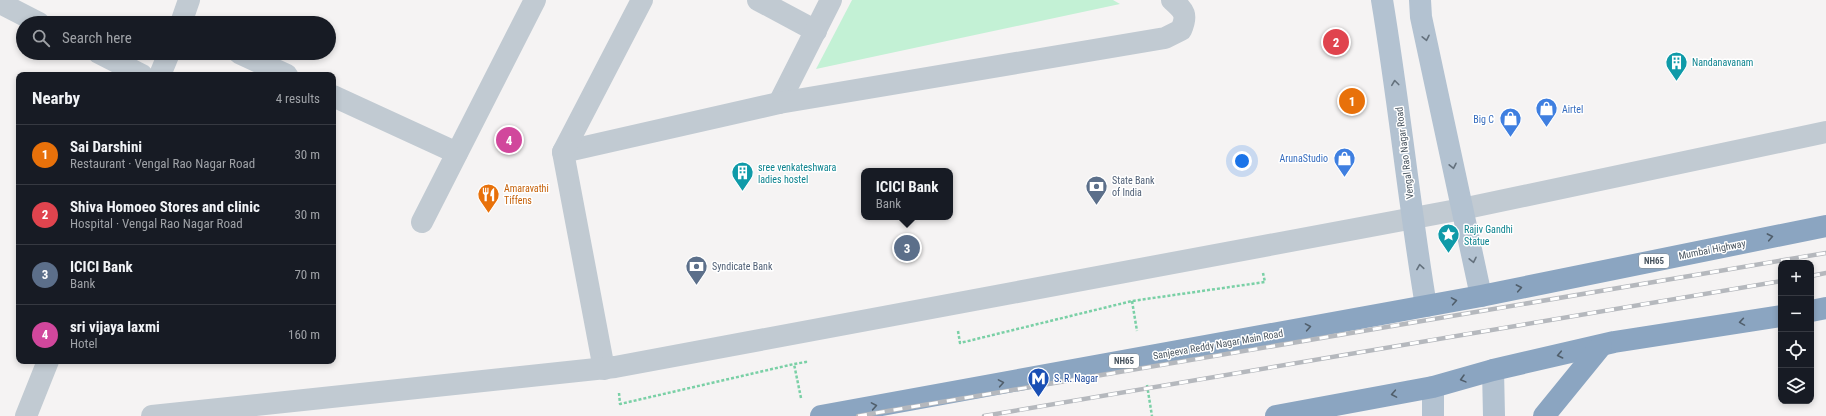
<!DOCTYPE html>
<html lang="en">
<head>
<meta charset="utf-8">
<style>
	:root { --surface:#171b24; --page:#242831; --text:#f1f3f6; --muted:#9ea1a6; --line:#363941; --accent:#1a73e8 }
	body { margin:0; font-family:"Roboto Condensed",sans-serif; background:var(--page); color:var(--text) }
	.controls { position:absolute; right:12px; bottom:12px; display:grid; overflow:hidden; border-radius:8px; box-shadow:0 2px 6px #0003 }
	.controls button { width:36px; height:36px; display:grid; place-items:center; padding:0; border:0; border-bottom:1px solid var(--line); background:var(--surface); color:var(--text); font:20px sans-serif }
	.you { position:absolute; left:1242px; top:161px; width:14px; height:14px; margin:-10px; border:3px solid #fff; border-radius:50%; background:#1a73e8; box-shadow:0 0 0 6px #1a73e833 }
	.badge { display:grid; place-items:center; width:26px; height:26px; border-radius:50%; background:var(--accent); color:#fff; font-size:13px; font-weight:700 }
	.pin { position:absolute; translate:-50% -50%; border:2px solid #fff; box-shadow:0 1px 4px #0006 }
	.popup { position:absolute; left:861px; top:168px; width:92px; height:52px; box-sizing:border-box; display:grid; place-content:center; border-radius:8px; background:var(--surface); filter:drop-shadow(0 1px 3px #0005); font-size:13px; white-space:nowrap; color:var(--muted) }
	.popup b { font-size:15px; color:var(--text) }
	.popup::after { content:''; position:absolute; left:50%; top:100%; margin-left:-8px; border:8px solid transparent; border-top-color:var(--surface) }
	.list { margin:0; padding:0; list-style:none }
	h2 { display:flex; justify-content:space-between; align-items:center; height:52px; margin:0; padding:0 16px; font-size:17px }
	h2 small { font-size:13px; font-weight:400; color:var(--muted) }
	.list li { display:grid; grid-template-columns:26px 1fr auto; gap:12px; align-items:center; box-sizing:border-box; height:60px; padding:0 16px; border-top:1px solid var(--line) }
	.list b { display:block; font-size:15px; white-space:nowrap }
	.list p { margin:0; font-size:13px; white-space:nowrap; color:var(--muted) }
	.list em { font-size:13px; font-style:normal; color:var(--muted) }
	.icon { flex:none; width:22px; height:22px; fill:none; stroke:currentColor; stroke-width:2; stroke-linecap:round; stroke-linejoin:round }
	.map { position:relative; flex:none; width:1826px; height:416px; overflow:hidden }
	.search { position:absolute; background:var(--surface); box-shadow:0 2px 6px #0003; left:16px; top:16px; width:320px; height:44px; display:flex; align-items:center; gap:10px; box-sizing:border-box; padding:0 14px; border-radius:22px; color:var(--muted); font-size:15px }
	.panel { position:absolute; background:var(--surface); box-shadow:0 2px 6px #0003; left:16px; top:72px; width:320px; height:292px; border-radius:8px }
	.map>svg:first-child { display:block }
</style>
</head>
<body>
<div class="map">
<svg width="1826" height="416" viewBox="0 0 1826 416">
	<rect width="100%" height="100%" fill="#f5f3f3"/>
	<!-- green -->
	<polygon fill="#c3f1d5" points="852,0 1113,0 1120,4 816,69"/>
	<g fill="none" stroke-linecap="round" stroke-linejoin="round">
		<!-- path -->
		<g stroke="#7ad0a6" stroke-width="2.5" stroke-dasharray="3 2" stroke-linecap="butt">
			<polyline points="1132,301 1137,331"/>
			<polyline points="958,331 960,343 1132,301 1265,282 1263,273"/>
			<polyline points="1147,385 1152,416"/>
			<polyline points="619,393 620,404 794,364"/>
			<polyline points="801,398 794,364 806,362 805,360"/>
		</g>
		<!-- minor -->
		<g stroke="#c1cad2" stroke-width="22">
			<polyline points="758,0 816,31"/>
			<polyline points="0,3 39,23"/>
			<polyline points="181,23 189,0"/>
			<polyline points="99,53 142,75"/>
			<polyline points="239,53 287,75"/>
			<polyline points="160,75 169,53"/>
			<polyline points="333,96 457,153"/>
			<polyline points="779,103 831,0"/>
			<path d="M563,152L779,103L1165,38L1181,30C1188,14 1184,11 1172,0"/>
			<polyline points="422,222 535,0"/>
			<polyline points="604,369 563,152 642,0"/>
			<polyline points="26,416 48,361"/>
			<polyline points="152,416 615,367 1462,209 1826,132"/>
		</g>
		<!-- major -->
		<g stroke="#b3c2d1" stroke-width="22">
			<path d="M1382,0C1399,102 1409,204 1426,306"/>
			<polyline points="1420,0 1421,17 1481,296"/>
			<polyline points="1493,370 1494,416"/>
			<polyline points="1433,387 1433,416"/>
		</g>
		<!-- highway -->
		<g stroke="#8ba5c1" stroke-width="22">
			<polyline points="1811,311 1826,308"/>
			<polyline points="821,416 1481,296 1826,226"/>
			<polyline points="1276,416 1433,387 1493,370 1614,342 1781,316"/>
			<polyline points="1544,416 1601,346"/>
		</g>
		<defs>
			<g id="rail">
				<polyline points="1811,276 1826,273"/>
				<polyline points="858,416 1826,253"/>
				<polyline points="984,416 1781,281"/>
			</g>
		</defs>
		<!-- rail casing -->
		<use href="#rail" stroke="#b5b8bd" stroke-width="4.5"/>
		<!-- rail -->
		<use href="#rail" stroke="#fff" stroke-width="3" stroke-dasharray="9" stroke-linecap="butt"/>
	</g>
	<!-- one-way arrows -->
	<defs><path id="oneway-chevron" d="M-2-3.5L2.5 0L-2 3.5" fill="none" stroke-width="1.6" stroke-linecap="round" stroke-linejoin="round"/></defs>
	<g stroke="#64717d">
		<use href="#oneway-chevron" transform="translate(1426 38) rotate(78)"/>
		<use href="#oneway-chevron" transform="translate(1395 83) rotate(-97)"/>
		<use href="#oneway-chevron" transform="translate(1453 166) rotate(78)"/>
		<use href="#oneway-chevron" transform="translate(1473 260) rotate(78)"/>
		<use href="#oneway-chevron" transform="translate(1420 267) rotate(-99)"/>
	</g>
	<g stroke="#505e6b">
		<use href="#oneway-chevron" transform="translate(1770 237) rotate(-11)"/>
		<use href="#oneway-chevron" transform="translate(1519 288) rotate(-11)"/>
		<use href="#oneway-chevron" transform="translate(1454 301) rotate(-10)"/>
		<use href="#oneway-chevron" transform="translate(1742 322) rotate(171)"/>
		<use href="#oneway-chevron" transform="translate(1308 327) rotate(-10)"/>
		<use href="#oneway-chevron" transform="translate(1560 355) rotate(168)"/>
		<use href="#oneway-chevron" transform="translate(1463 379) rotate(165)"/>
		<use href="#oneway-chevron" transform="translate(1001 383) rotate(-10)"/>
		<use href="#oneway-chevron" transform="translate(1394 394) rotate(170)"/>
		<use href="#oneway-chevron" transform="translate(874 406) rotate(-10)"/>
	</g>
	<!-- icons -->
	<defs>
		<symbol id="building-pin" viewBox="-11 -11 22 30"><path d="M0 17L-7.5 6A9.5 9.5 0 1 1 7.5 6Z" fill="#0f9aa8" stroke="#fff"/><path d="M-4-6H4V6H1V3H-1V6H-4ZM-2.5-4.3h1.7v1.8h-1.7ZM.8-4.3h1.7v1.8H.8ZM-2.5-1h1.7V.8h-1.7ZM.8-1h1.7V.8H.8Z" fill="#fff"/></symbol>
		<symbol id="shop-pin" viewBox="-11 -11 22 30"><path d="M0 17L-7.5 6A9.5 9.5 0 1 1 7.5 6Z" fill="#3f7fe0" stroke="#fff"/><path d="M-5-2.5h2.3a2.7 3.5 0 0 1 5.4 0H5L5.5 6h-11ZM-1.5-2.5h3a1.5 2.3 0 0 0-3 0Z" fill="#fff"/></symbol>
		<symbol id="bank-pin" viewBox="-11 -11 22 30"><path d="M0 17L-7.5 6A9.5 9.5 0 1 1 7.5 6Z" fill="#5c6f8a" stroke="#fff"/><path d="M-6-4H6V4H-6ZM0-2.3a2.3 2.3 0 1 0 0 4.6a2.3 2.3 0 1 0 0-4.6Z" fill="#fff"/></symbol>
		<symbol id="restaurant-pin" viewBox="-11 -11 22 30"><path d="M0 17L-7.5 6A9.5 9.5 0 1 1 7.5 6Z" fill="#e8710a" stroke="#fff"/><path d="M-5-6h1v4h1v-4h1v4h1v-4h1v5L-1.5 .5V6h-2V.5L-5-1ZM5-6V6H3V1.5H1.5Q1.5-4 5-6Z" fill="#fff"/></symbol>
		<symbol id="sight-pin" viewBox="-11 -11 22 30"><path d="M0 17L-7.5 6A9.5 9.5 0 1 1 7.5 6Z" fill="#0f9aa8" stroke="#fff"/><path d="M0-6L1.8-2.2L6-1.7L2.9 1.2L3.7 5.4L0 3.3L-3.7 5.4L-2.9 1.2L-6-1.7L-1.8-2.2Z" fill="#fff"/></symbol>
		<symbol id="metro-pin" viewBox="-11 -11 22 30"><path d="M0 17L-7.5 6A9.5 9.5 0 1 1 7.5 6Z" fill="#1a4fb4" stroke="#fff"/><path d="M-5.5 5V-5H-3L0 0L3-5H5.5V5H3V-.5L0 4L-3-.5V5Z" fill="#fff"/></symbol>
	</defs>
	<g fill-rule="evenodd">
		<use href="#building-pin" x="1664" y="50" width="25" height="34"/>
		<use href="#shop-pin" x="1534" y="96" width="25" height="34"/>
		<use href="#shop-pin" x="1498" y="106" width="25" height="34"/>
		<use href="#shop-pin" x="1332" y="146" width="25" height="34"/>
		<use href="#building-pin" x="730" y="160" width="25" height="34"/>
		<use href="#bank-pin" x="1084" y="174" width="25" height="34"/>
		<use href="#restaurant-pin" x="476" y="182" width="25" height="34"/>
		<use href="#sight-pin" x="1436" y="222" width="25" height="34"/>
		<use href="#bank-pin" x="684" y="254" width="25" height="34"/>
		<use href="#metro-pin" x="1026" y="366" width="25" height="34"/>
	</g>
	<g text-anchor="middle" stroke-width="3" stroke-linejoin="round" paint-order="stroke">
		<!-- shield labels -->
		<g fill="#fff" stroke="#808990" stroke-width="1">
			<rect x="1639" y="254" width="30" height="14" rx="3"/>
			<rect x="1109" y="354" width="30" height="14" rx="3"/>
		</g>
		<g font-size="9" font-weight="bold" fill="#4a5661">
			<text x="1654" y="264">NH65</text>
			<text x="1124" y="364">NH65</text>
		</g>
		<!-- culture labels -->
		<g font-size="10" fill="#0d838f" stroke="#fff" text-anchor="start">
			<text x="1692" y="66">Nandanavanam</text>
			<text x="758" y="171">sree venkateshwara<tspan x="758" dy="12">ladies hostel</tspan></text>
			<text x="1464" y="233">Rajiv Gandhi<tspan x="1464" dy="12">Statue</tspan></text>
		</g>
		<!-- shop labels -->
		<g font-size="10" fill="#366cbe" stroke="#fff" text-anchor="end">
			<text x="1562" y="113" text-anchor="start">Airtel</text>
			<text x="1494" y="123">Big C</text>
			<text x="1328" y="162">ArunaStudio</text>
		</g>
		<!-- street labels -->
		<g font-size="10" fill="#4a5661" stroke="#fff">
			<text transform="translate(1404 153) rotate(-97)" y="4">Vengal Rao Nagar Road</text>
			<text transform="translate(1712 249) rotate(-11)" y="4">Mumbai Highway</text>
			<text transform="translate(1218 344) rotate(-10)" y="4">Sanjeeva Reddy Nagar Main Road</text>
		</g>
		<!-- service labels -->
		<g font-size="10" fill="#4e5e75" stroke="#fff" text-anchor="start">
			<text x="1112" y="184">State Bank<tspan x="1112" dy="12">of India</tspan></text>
			<text x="712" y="270">Syndicate Bank</text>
		</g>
		<!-- food labels -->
		<g font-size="10" fill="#c56008" stroke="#fff" text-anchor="start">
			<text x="504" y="192">Amaravathi<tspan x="504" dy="12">Tiffens</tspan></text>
		</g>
		<!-- transit labels -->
		<g font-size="10" fill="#164399" stroke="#fff" text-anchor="start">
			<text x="1054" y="382">S. R. Nagar</text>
		</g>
	</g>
</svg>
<div class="controls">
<button>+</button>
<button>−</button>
<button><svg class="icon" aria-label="locate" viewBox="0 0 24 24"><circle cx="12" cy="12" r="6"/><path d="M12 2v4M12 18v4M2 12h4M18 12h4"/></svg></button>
<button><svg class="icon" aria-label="layers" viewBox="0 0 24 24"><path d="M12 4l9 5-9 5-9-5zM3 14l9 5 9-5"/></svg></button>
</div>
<div class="you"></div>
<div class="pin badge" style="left:1352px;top:101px;background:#e8710a">1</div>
<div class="pin badge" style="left:1336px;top:42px;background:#e0444e">2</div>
<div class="pin badge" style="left:907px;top:248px;background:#5c6f8a">3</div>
<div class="popup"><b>ICICI Bank</b>Bank</div>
<div class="pin badge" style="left:509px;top:140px;background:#d1479c">4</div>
<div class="search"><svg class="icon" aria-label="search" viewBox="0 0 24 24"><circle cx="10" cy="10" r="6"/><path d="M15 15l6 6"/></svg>Search here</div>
<section class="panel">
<h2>Nearby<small>4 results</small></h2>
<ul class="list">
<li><span class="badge" style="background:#e8710a">1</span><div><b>Sai Darshini</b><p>Restaurant · Vengal Rao Nagar Road</p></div><em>30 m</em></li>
<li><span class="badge" style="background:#e0444e">2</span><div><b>Shiva Homoeo Stores and clinic</b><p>Hospital · Vengal Rao Nagar Road</p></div><em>30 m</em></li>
<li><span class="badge" style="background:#5c6f8a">3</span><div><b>ICICI Bank</b><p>Bank</p></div><em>70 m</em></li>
<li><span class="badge" style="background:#d1479c">4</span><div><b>sri vijaya laxmi</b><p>Hotel</p></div><em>160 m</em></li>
</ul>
</section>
</div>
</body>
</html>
